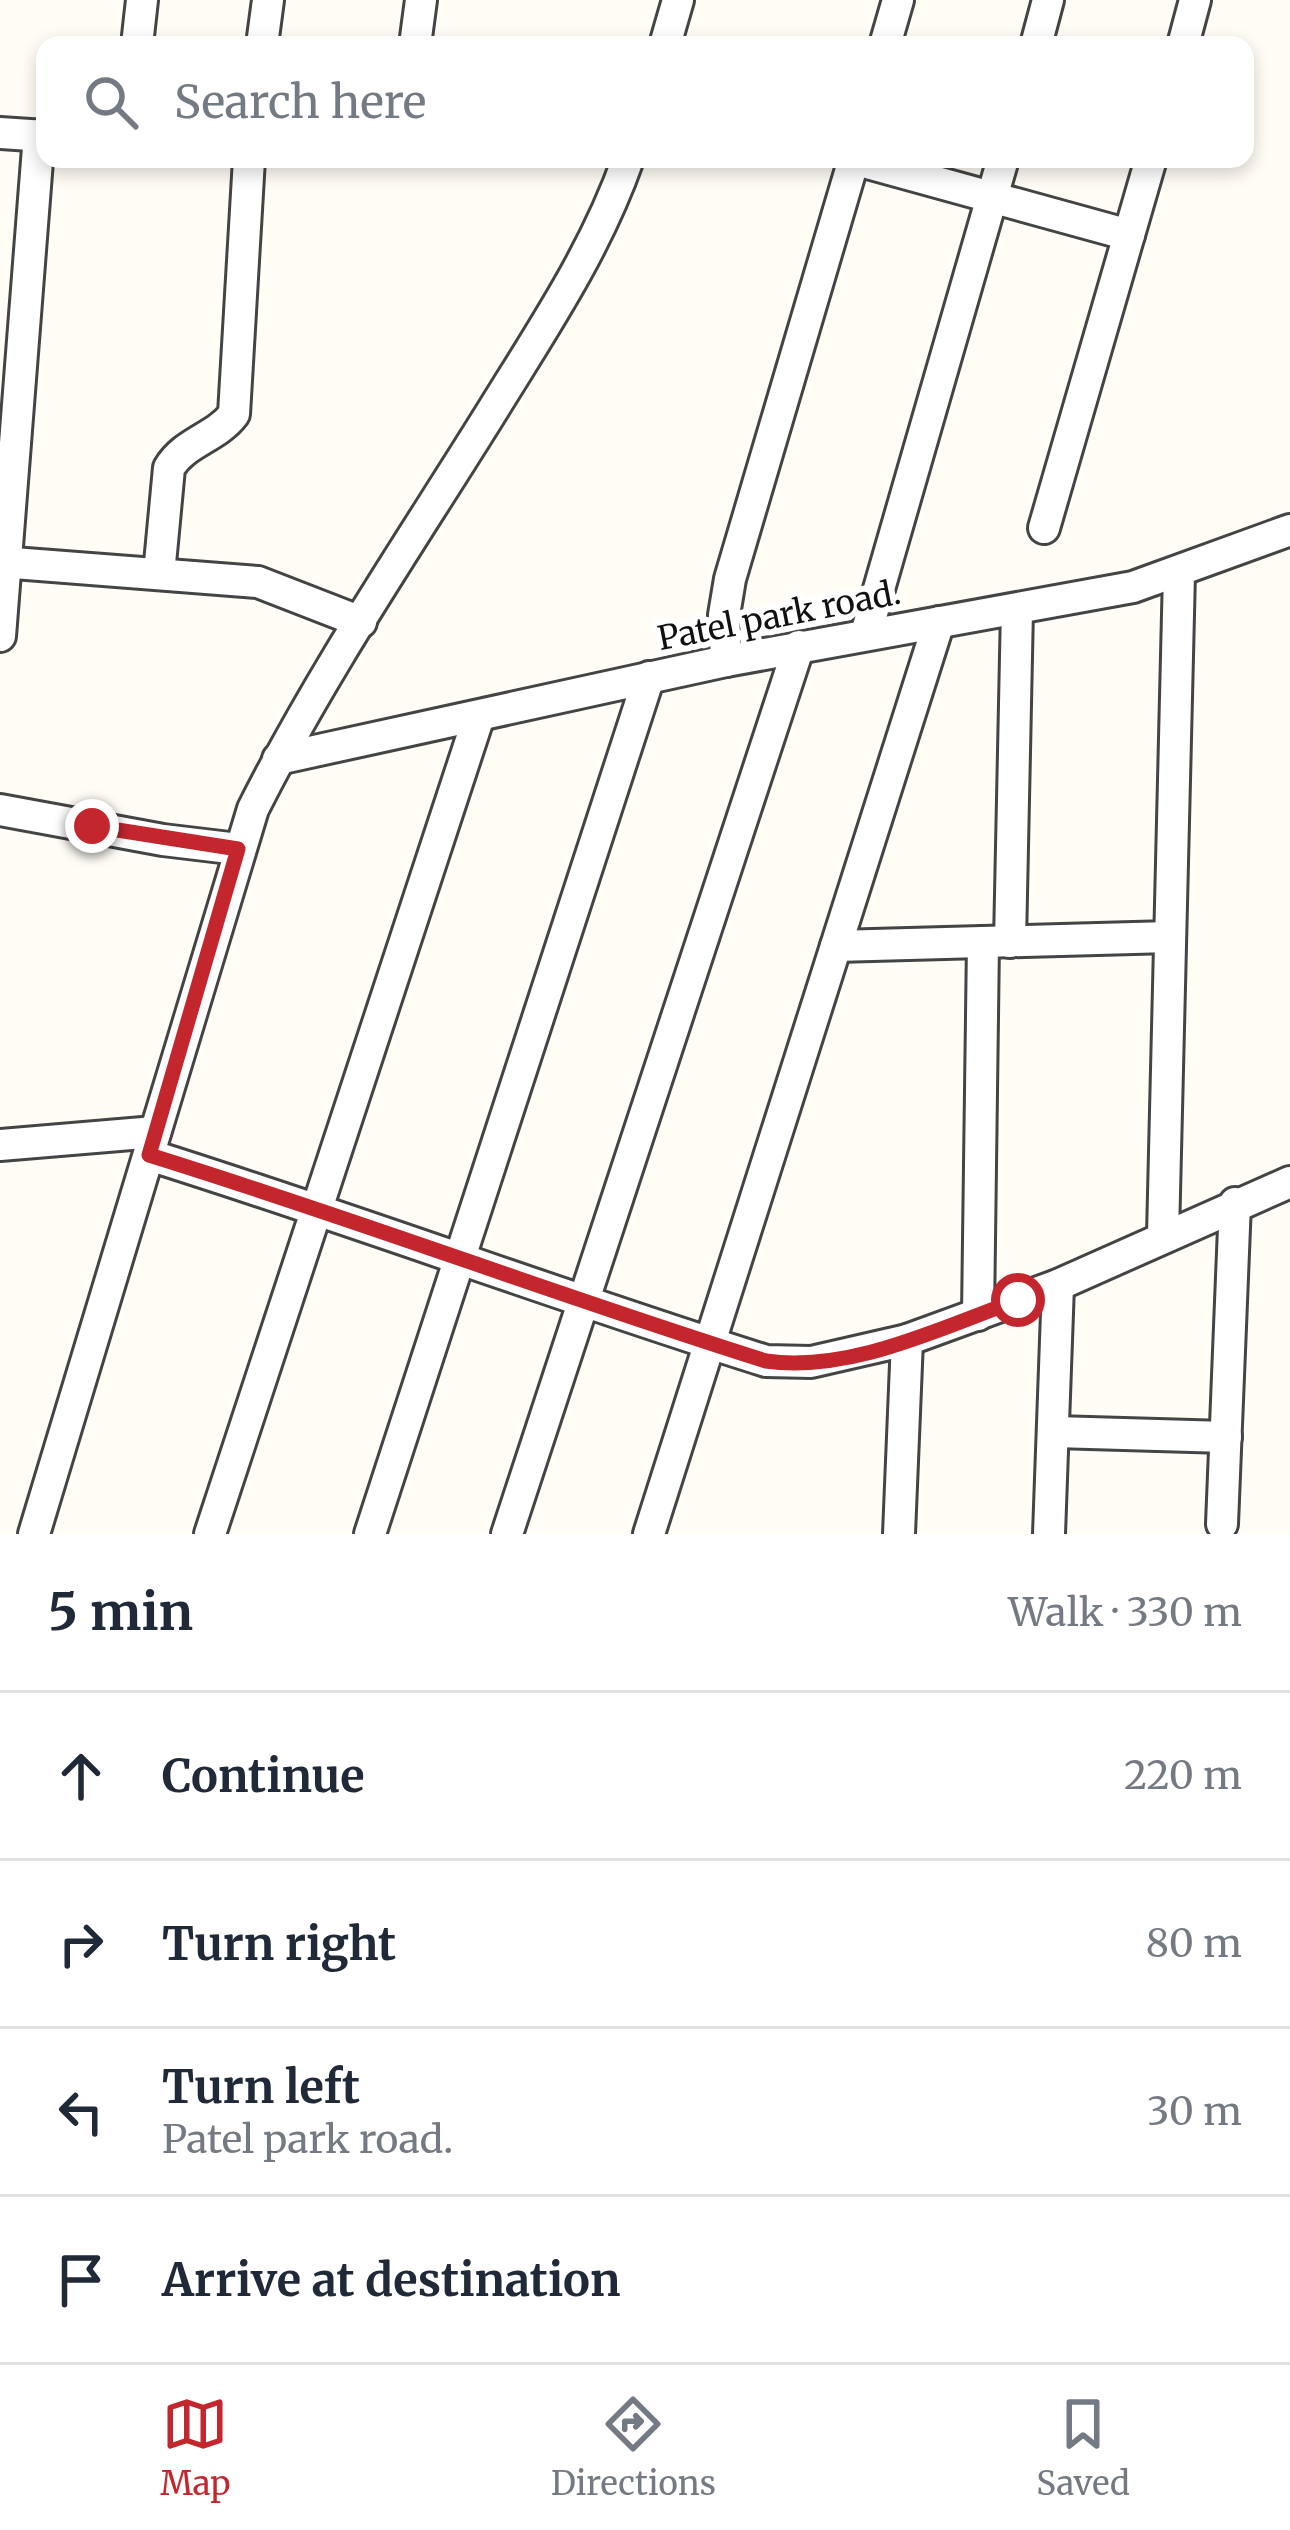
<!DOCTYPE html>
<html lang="en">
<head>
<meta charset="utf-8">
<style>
	:root { --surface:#fff; --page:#f6f6f7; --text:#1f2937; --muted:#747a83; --line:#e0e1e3; --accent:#c4262e }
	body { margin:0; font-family:Merriweather,serif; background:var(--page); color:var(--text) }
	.stop { position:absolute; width:36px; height:36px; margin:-27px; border:9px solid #c4262e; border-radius:50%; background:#fff }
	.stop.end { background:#c4262e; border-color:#fff; box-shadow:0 3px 12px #0008 }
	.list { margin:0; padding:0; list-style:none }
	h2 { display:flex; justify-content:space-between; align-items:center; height:156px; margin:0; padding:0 48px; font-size:51px }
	h2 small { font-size:39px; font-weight:400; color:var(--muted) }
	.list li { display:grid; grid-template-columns:78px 1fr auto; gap:36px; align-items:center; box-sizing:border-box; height:168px; padding:0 48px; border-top:3px solid var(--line) }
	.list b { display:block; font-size:45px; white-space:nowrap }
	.list p { margin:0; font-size:39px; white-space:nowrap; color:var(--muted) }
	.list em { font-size:39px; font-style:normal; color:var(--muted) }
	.icon { flex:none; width:66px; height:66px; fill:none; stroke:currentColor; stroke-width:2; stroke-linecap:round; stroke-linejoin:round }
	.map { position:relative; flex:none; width:1290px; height:1534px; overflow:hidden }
	.search { position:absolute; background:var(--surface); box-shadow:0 6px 18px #0003; left:36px; right:36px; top:36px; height:132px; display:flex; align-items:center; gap:30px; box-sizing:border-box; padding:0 42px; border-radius:24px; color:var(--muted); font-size:45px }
	.sheet { height:828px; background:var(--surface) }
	nav { display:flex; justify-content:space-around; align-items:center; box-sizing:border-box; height:168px; border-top:3px solid var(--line); background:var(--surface); font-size:33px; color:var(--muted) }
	nav a { display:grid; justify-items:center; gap:6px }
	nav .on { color:var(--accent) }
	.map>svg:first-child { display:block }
</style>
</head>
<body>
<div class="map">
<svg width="1290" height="1534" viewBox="0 0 1290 1534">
	<rect width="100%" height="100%" fill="#fffdf5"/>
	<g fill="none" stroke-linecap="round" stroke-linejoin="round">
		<defs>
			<g id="minor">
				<polyline points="137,45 142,0"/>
				<polyline points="262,45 268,0"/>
				<polyline points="415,45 421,0"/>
				<polyline points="665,45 678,0"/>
				<polyline points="885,45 898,0"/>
				<polyline points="1036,45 1048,0"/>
				<polyline points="1183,45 1195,0"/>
				<polyline points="0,133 45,136"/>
				<polyline points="853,159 1129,235"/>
				<polyline points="1044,528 1151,159"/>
				<polyline points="0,562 258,582 361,622"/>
				<path d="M159,574L169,468C184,442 216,438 234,414L249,159"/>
				<polyline points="866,634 1003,159"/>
				<polyline points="0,636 39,135"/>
				<polyline points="726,661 724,615 730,579 854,159"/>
				<polyline points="278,759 726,661 1133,587 1290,530"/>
				<polyline points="0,810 163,840 238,849"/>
				<polyline points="1010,942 1017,609"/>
				<polyline points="836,946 1170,937"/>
				<polyline points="0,1145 155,1132"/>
				<path d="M149,1155C356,1220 559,1296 766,1361L811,1362L907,1340L1058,1285L1290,1182"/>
				<polyline points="1163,1235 1179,573"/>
				<polyline points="978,1315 983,942"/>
				<polyline points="1055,1432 1226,1437"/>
				<polyline points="1222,1524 1235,1203"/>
				<path d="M34,1534L253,809C323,670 412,540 494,408C544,327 596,250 628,159"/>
				<polyline points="210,1534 479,716"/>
				<polyline points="370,1534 649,677"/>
				<polyline points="507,1534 799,646"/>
				<polyline points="649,1534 939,622"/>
				<polyline points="899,1534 907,1340"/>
				<polyline points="1049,1534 1058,1285"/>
			</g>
		</defs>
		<!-- minor casing -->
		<use href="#minor" stroke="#444" stroke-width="36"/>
		<!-- minor -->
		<use href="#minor" stroke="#fff" stroke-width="30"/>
	</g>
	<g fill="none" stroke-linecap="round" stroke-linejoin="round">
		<!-- route -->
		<path stroke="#c4262e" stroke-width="15" d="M92,826L238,849L149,1155C356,1219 559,1296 766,1361C850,1373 940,1328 1018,1300"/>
	</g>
	<g text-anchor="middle" stroke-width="12" stroke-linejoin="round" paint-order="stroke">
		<!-- street labels -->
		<g font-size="33" fill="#111" stroke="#fff">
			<text transform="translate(779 615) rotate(-11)" y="12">Patel park road.</text>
		</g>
	</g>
</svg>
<div class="stop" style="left:1018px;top:1300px"></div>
<div class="stop end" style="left:92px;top:826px"></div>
<div class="search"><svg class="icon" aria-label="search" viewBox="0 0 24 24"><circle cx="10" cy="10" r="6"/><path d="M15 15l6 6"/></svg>Search here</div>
</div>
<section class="sheet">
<h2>5 min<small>Walk · 330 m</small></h2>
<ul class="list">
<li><svg class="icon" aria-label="ahead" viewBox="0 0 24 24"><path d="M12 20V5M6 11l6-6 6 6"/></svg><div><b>Continue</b></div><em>220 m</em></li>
<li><svg class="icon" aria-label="right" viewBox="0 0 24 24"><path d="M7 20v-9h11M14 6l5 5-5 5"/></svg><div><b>Turn right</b></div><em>80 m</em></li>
<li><svg class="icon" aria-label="left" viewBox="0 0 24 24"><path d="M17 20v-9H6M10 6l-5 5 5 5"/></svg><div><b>Turn left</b><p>Patel park road.</p></div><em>30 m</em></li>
<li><svg class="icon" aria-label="arrive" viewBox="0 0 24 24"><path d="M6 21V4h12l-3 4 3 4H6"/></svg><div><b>Arrive at destination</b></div></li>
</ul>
</section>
<nav>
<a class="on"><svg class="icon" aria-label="map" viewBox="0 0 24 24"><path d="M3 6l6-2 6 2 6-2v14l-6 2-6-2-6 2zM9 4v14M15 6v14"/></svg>Map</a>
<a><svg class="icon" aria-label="directions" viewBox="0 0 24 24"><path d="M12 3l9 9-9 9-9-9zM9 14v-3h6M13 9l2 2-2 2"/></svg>Directions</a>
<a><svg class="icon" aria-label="saved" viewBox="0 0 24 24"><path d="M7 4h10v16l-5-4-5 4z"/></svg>Saved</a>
</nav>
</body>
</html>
